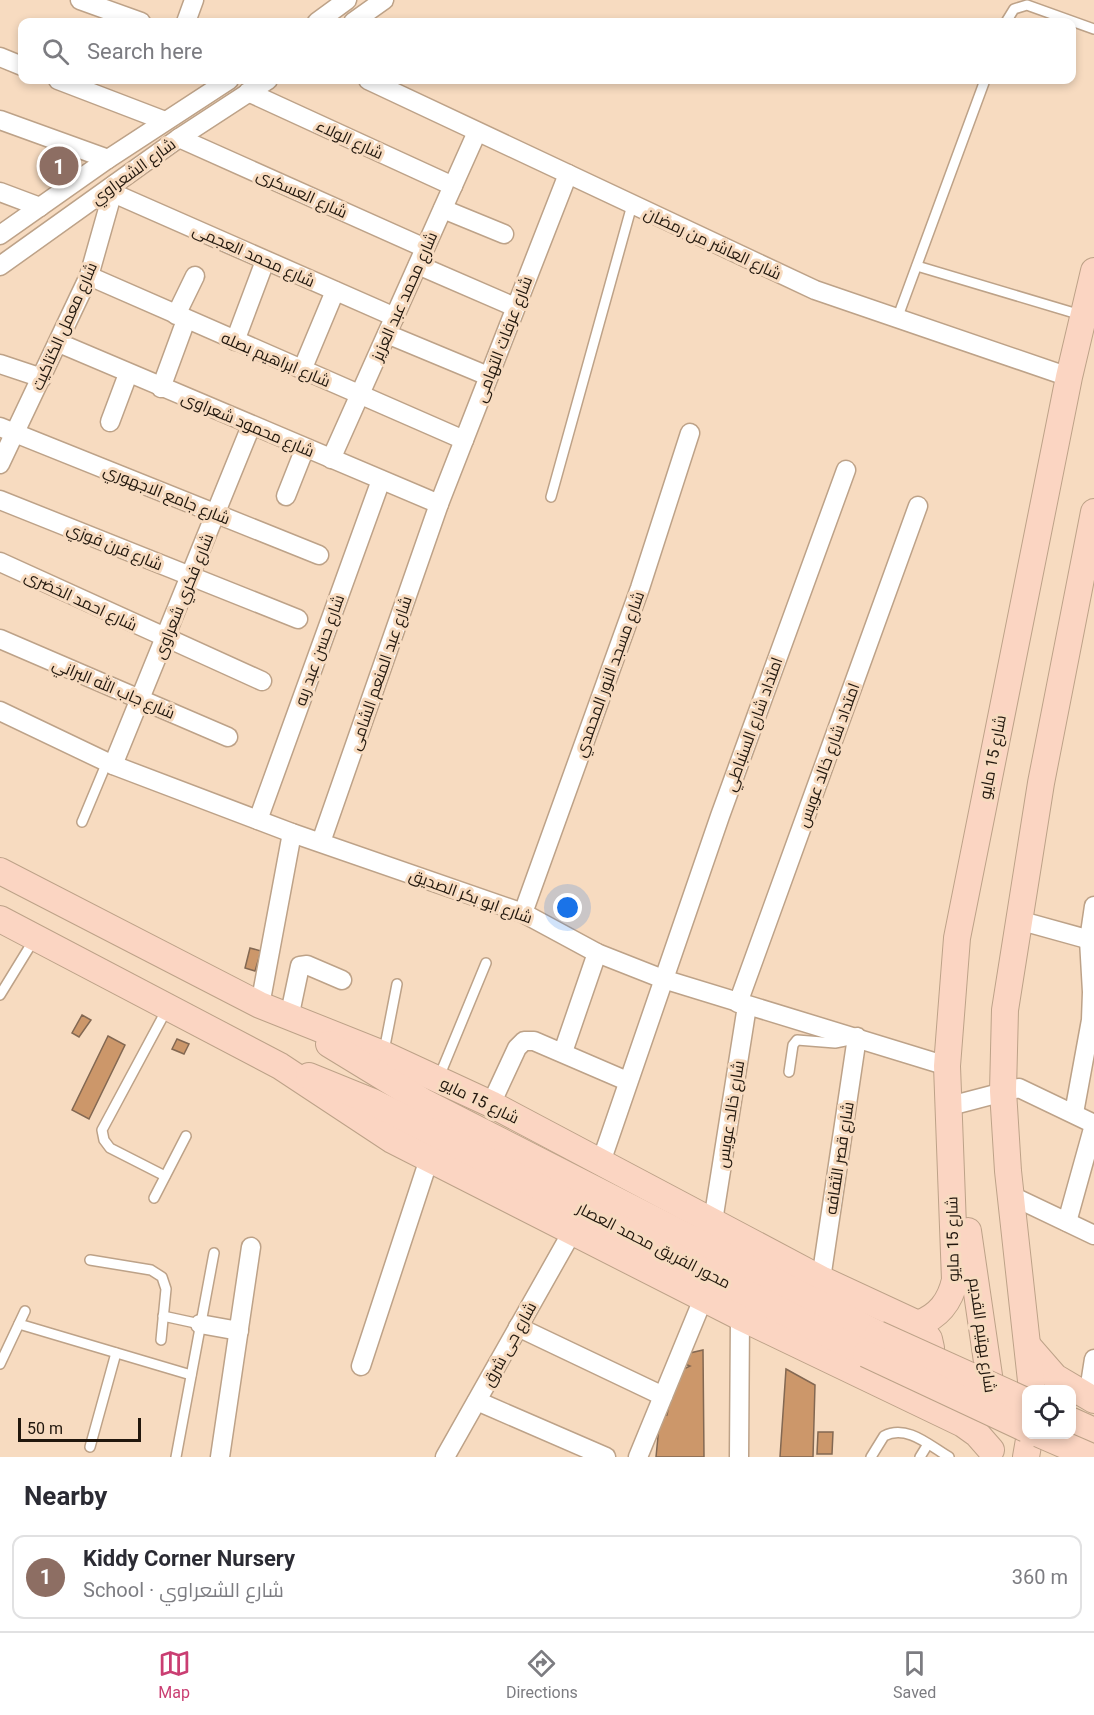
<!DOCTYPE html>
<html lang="en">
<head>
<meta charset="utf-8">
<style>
	:root { --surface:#fff; --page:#f7f7f7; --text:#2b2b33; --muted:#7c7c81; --line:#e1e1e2; --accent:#ca3e72 }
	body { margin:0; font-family:Roboto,Cairo,sans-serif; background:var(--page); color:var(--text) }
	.controls { position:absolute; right:18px; bottom:18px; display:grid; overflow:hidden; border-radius:12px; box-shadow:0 3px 9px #0003 }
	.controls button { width:54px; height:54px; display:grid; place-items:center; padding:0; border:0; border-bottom:2px solid var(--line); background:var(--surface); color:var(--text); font:30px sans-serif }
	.scale { position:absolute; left:18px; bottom:15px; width:123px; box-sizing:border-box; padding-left:6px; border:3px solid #21170d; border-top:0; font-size:16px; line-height:21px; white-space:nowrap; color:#21170d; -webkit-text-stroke:4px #f7dbc0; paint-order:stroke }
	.you { position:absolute; left:568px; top:908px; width:21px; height:21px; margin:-15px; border:4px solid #fff; border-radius:50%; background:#1a73e8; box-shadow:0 0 0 9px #1a73e833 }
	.badge { display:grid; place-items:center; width:39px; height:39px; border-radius:50%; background:var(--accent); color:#fff; font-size:20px; font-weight:700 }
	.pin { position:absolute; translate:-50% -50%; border:3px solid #fff; box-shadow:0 2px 6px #0006 }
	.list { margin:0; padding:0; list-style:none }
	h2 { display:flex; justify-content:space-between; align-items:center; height:78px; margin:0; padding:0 24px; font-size:26px }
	h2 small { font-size:20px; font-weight:400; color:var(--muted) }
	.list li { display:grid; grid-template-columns:39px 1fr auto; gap:18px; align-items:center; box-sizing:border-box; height:84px; margin:0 12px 12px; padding:0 12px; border:2px solid var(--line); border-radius:12px }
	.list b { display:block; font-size:22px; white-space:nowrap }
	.list p { margin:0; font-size:20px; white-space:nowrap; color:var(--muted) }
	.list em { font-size:20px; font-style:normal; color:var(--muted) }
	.icon { flex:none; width:33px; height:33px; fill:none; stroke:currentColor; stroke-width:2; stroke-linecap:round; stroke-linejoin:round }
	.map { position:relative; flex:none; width:1094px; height:1457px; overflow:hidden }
	.search { position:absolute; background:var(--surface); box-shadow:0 3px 9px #0003; left:18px; right:18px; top:18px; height:66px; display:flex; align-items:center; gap:15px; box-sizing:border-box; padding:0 21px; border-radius:12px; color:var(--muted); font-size:22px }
	.sheet { height:174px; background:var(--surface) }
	nav { display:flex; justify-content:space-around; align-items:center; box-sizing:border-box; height:84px; border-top:2px solid var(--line); background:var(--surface); font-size:16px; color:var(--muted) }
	nav a { display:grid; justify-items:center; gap:3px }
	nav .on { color:var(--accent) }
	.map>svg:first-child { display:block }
</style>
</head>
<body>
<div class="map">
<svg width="1094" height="1457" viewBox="0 0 1094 1457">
	<rect width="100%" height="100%" fill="#f7dbc0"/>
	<!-- building -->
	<g fill="#cc976a" stroke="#836852" stroke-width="1.5">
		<polygon points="250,948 261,951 255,971 245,968"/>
		<polygon points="82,1015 91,1020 79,1037 72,1033"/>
		<polygon points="108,1036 125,1045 89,1119 72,1110"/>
		<polygon points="177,1039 189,1044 184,1054 172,1049"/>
		<polygon points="703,1350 704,1457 656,1457 660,1416 667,1415 675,1373 690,1366 685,1364 690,1353"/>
		<polygon points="786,1369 815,1385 813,1457 780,1457"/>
		<polygon points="818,1432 833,1432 832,1454 817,1454"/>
	</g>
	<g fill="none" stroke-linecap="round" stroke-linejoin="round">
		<defs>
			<g id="service">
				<polyline points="1006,22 1014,9 1027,5 1094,29"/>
				<polyline points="917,266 1081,315"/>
				<polyline points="897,319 985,80"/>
				<polyline points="551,497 632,205"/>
				<polyline points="82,822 107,762"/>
				<polyline points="0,995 35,938"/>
				<polyline points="384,1051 397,984"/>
				<polyline points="789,1072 793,1045 797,1040 835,1043 850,1040"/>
				<polyline points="439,1077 486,963"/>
				<polyline points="165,1176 110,1148 104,1140 102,1130 167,1009"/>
				<polyline points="154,1198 186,1136"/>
				<polyline points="90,1260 151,1270 162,1277 166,1289 161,1340"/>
				<polyline points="163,1316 200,1324"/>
				<polyline points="19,1324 191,1375"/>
				<polyline points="0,1364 25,1311"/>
				<polyline points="90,1447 116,1353"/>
				<polyline points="176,1457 214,1253"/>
				<path d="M871,1457L884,1436C907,1424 930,1446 949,1457"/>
				<polyline points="920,1457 928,1444"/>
			</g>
			<g id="minor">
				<polyline points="80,0 141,22"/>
				<polyline points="186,22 194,0"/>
				<polyline points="317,22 347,0"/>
				<polyline points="353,22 384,0"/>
				<polyline points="0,57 22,66"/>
				<polyline points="58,80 165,121"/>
				<polyline points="368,80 815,290 1069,377"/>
				<polyline points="248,92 453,186"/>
				<polyline points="0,120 108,159"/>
				<polyline points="179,138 425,248"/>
				<polyline points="0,192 40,207"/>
				<polyline points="113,193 395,317"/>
				<polyline points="443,209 504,234"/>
				<polyline points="0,235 108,159 229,80"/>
				<polyline points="418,265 515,307"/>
				<polyline points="0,266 179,138 268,80"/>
				<polyline points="89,276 464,440"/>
				<polyline points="176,315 195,276"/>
				<polyline points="387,334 488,376"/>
				<polyline points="235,341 265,261"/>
				<polyline points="59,343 439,504"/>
				<polyline points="0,364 42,378"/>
				<polyline points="302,370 335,291"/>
				<polyline points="161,388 186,320"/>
				<polyline points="110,422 128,374"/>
				<polyline points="0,427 319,555"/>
				<polyline points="331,459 477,132"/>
				<polyline points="0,464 89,276 115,184"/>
				<polyline points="286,496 305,448"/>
				<polyline points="0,500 298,619"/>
				<polyline points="0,562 262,681"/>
				<polyline points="0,639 228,737"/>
				<polyline points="0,711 113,765 292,833 523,913 597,953 663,979 947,1066"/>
				<polyline points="113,765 251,426"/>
				<polyline points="258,820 381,480"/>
				<polyline points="321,842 439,504 568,174"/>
				<polyline points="523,913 640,588 690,433"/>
				<polyline points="1018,920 1094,941"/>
				<polyline points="738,1003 918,506"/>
				<polyline points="260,1005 292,833"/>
				<polyline points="289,1018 300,966 307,965 342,980"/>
				<polyline points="563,1052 597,953"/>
				<polyline points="491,1104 517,1048 524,1041 534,1041 627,1081"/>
				<polyline points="950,1106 1019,1088 1094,1124"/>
				<polyline points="1074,1113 1091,1020 1092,992 1089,940 1094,906"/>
				<polyline points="601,1162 720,816 846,470"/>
				<polyline points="1010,1195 1094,1235"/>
				<polyline points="713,1221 747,1006"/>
				<polyline points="1067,1222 1094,1125"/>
				<polyline points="821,1279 857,1037"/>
				<polyline points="200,1324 239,1331"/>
				<polyline points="518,1327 663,1396"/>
				<polyline points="361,1366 429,1159"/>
				<polyline points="1088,1397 1094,1359"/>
				<polyline points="477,1401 606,1457"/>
				<polyline points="220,1457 251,1247"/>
				<polyline points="445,1457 572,1232"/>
				<polyline points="638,1457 703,1299"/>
				<polyline points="739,1457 740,1317"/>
			</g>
			<g id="secondary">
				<polyline points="0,871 260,1005 383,1054 491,1104 821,1279 918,1324 929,1339 931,1348 928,1367 921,1376"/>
				<polyline points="0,919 280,1066 392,1140 740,1317 963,1424 977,1434 991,1450"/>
				<polyline points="329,1044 424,1102 878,1334"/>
				<polyline points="309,1076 373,1102 866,1354"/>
				<polyline points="968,1231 993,1403"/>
				<path d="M918,1324C939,1316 950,1302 955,1280L947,1066L957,938L1069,377L1094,271"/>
				<polyline points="1028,1346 1055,1377 1094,1400"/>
				<polyline points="1032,1390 1008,1171 1003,1091 1005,1010 1041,783 1094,512"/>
				<polyline points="1072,1421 1094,1431"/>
				<polyline points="1026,1457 1030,1434"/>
			</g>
		</defs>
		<!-- service casing -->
		<use href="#service" stroke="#bda288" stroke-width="12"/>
		<!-- minor casing -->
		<use href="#minor" stroke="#bda288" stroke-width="21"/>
		<!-- secondary casing -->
		<use href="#secondary" stroke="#bda288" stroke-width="28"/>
		<!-- service -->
		<use href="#service" stroke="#fff" stroke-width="9"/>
		<!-- minor -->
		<use href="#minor" stroke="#fff" stroke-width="18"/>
		<!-- secondary -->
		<use href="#secondary" stroke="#fbd5c2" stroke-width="26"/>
		<defs>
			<g id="secondary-bridge">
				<polyline points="878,1334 1026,1401"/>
				<polyline points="866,1354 1026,1429"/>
				<polyline points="1039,1434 1092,1457"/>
			</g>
		</defs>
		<!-- secondary-bridge casing -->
		<use href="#secondary-bridge" stroke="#bda288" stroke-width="28" stroke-linecap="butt"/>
		<!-- secondary-bridge -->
		<use href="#secondary-bridge" stroke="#fbd5c2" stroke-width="26"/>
	</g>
	<g text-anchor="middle" stroke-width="6" stroke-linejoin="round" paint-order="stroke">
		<!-- street labels -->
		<g font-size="16" fill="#21170d" stroke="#f7dbc0">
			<text transform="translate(350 139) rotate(25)" y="6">شارع الولاء</text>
			<text transform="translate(133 171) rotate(-36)" y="6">شارع الشعراوي</text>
			<text transform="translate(302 193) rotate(24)" y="6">شارع العسكرى</text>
			<text transform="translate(713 243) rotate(25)" y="6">شارع العاشر من رمضان</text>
			<text transform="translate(254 255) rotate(24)" y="6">شارع محمد العجمى</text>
			<text transform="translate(404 296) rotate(-66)" y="6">شارع محمد عبد العزيز</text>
			<text transform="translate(64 326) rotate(-66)" y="6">شارع معمل الكتاكيت</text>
			<text transform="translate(503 339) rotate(-69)" y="6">شارع عرفات التهامى</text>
			<text transform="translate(276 359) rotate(23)" y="6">شارع ابراهيم بصله</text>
			<text transform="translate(248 424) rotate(23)" y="6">شارع محمود شعراوى</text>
			<text transform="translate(167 494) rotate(22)" y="6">شارع جامع الاجهوري</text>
			<text transform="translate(115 546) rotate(22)" y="6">شارع فرن فوزي</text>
			<text transform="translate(183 596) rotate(-68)" y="6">شارع فكري شعراوى</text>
			<text transform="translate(81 600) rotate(25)" y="6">شارع احمد الخضرى</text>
			<text transform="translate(319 650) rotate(-70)" y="6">شارع حسن عبد ربه</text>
			<text transform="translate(380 673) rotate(-71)" y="6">شارع عبد المنعم الشامى</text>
			<text transform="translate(609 674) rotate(-70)" y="6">شارع مسجد النور المحمدي</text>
			<text transform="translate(114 688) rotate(23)" y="6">شارع جاب الله البراني</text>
			<text transform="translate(753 724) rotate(-70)" y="6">امتداد شارع السنباطي</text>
			<text transform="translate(828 755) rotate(-70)" y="6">امتداد شارع خالد عويس</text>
			<text transform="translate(992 757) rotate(-79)" y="6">شارع 15 مايو</text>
			<text transform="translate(471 896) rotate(20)" y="6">شارع ابو بكر الصديق</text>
			<text transform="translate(480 1100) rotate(26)" y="6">شارع 15 مايو</text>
			<text transform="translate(730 1114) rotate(-81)" y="6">شارع خالد عويس</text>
			<text transform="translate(839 1158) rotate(-81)" y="6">شارع قصر الثقافه</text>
			<text transform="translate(952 1239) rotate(-91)" y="6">شارع 15 مايو</text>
			<text transform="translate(654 1245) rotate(27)" y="6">محور الفريق محمد العصار</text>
			<text transform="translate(983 1335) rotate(82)" y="6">شارع بهتيم القديم</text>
			<text transform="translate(509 1344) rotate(-61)" y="6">شارع حى شرق</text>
		</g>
	</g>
</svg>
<div class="controls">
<button><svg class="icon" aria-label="locate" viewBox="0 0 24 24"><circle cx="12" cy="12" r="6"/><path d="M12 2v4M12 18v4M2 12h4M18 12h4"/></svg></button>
</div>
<div class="scale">50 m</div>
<div class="you"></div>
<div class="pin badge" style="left:59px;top:166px;background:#8d6e63">1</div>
<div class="search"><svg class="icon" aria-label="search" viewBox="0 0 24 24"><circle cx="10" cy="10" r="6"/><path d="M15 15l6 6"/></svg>Search here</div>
</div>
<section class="sheet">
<h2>Nearby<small></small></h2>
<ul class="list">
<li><span class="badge" style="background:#8d6e63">1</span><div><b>Kiddy Corner Nursery</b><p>School · شارع الشعراوي</p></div><em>360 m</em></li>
</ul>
</section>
<nav>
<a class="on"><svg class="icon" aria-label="map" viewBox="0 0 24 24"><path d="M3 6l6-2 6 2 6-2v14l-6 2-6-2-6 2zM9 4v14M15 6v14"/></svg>Map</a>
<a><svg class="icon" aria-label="directions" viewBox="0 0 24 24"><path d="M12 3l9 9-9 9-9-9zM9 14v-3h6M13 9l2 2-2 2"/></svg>Directions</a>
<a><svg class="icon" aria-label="saved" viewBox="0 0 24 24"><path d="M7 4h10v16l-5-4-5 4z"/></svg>Saved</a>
</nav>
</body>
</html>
